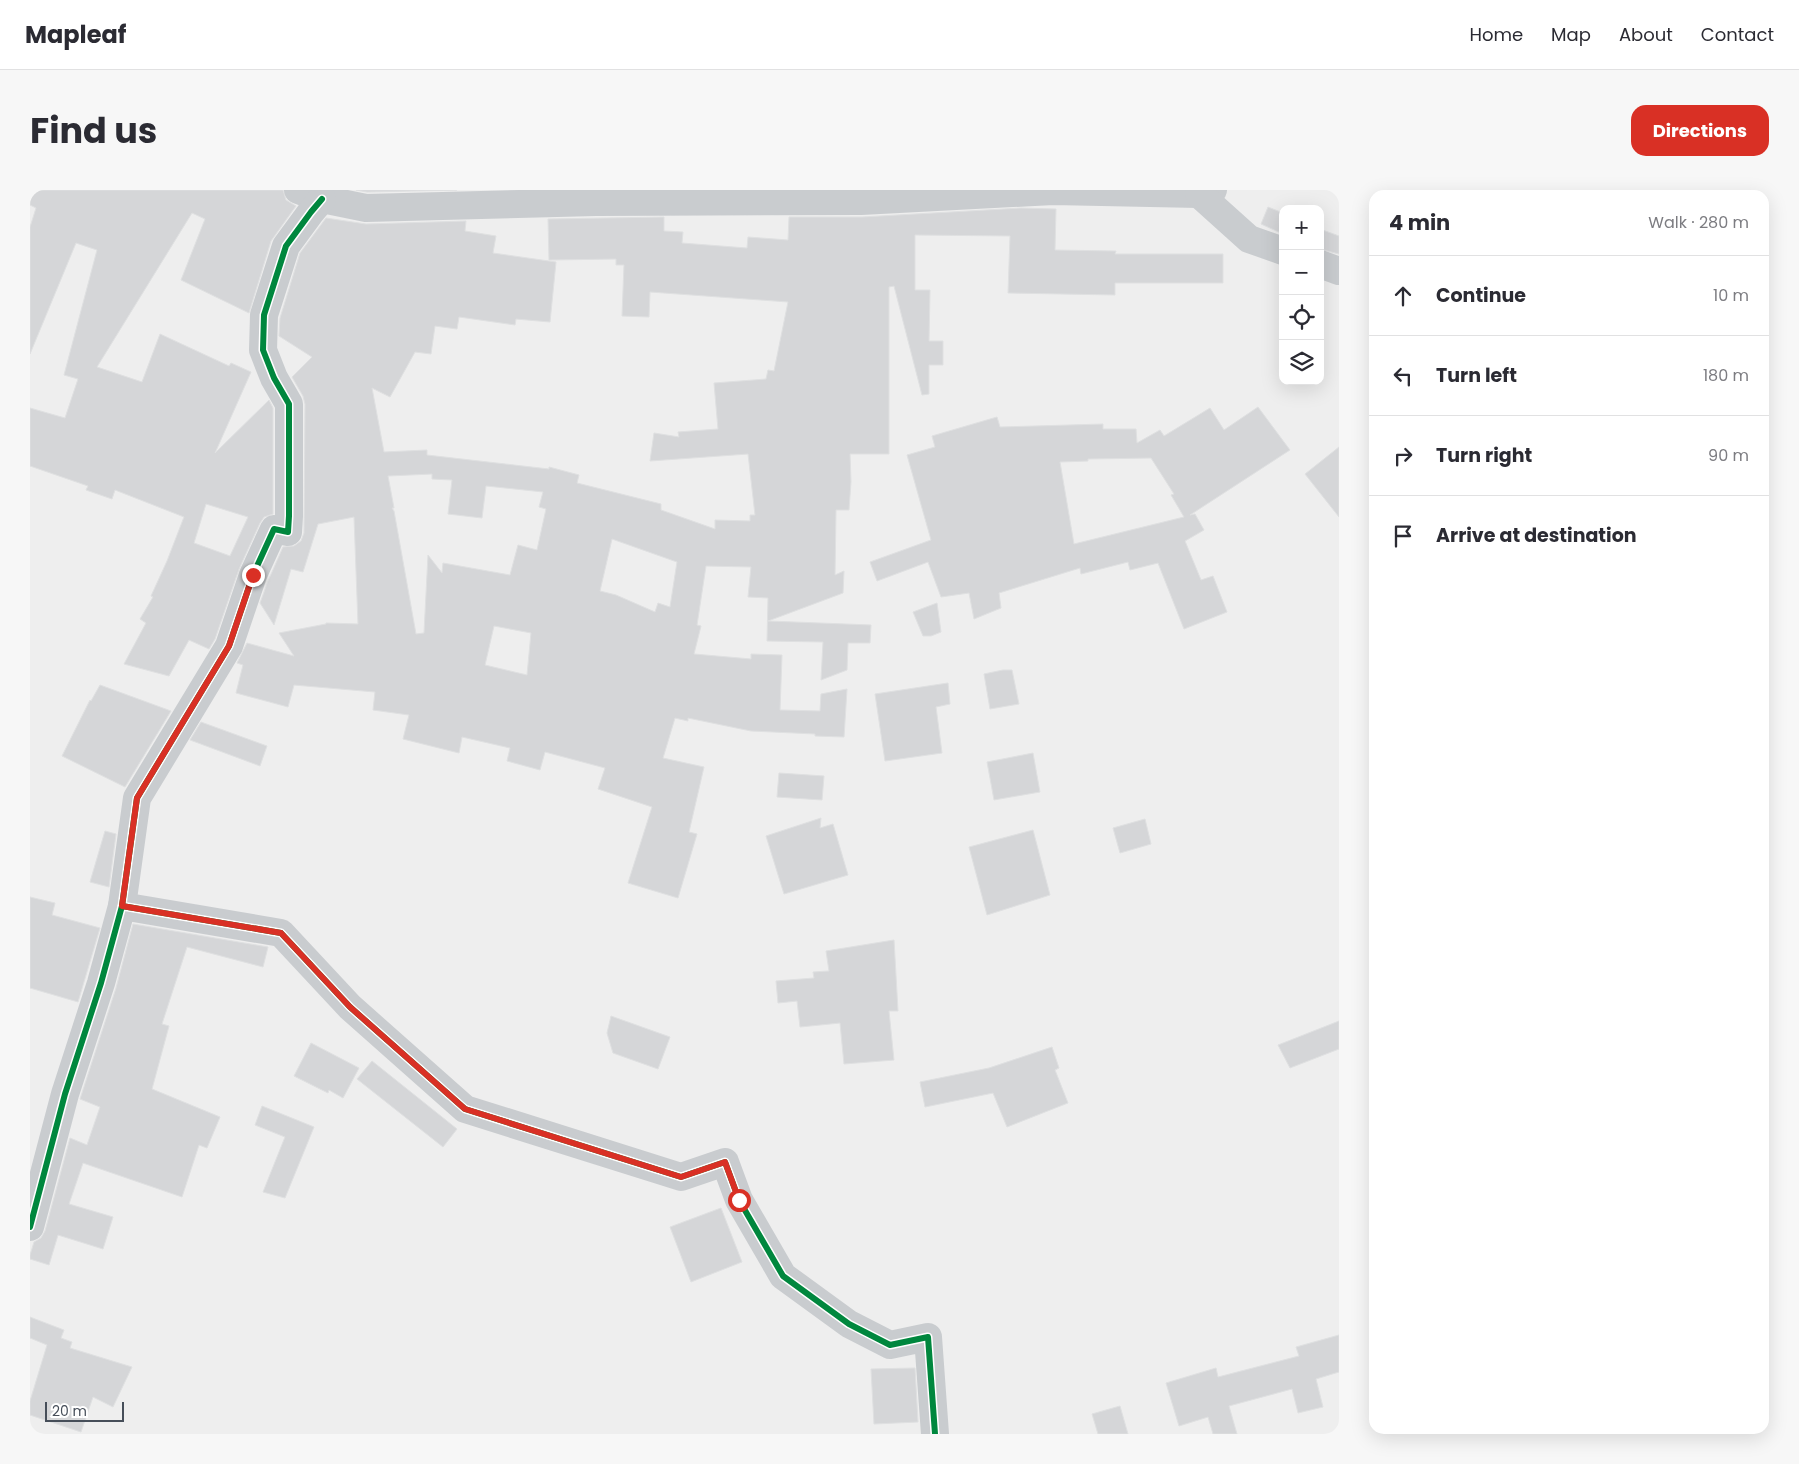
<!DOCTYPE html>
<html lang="en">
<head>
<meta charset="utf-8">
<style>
	:root { --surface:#fff; --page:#f7f7f7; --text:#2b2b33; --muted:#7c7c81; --line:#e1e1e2; --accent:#d93025 }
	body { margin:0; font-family:Poppins,sans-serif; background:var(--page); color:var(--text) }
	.controls { position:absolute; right:15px; top:15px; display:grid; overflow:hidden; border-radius:10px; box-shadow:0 5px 20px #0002 }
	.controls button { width:45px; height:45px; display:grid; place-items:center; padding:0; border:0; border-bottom:1px solid var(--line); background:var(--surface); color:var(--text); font:25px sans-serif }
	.scale { position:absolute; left:15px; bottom:12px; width:79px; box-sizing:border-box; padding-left:5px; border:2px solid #464e59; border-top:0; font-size:14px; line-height:18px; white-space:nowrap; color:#464e59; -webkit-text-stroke:4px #fff; paint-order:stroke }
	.stop { position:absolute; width:15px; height:15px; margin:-11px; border:4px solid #d93025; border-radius:50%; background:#fff }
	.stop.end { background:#d93025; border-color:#fff; box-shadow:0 1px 5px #0008 }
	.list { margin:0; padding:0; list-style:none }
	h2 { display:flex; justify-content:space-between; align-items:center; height:65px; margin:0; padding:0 20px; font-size:21px }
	h2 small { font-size:16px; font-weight:400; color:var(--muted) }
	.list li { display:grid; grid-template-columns:32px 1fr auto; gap:15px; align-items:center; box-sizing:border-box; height:80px; padding:0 20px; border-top:1px solid var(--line) }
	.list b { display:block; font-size:19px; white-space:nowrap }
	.list em { font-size:16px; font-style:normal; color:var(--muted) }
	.icon { flex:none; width:28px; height:28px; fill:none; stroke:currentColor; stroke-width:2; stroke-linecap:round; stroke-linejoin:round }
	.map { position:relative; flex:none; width:1309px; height:1244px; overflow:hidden; border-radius:15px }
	header { display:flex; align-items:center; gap:30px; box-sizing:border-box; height:70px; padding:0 25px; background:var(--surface); border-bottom:1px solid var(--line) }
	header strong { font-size:24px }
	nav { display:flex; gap:28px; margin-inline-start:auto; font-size:18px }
	.intro { display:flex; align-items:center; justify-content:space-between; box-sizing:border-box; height:120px; padding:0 30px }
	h1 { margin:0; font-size:35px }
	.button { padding:12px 22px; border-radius:15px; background:var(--accent); color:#fff; font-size:18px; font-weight:700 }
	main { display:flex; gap:30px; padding:0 30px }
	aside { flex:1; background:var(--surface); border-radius:15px; box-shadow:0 5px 20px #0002 }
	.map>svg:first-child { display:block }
</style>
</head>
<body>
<header>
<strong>Mapleaf</strong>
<nav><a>Home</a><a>Map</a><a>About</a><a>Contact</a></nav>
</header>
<div class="intro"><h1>Find us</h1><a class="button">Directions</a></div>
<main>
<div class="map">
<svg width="1309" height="1244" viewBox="0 0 1309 1244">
	<rect width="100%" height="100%" fill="#eee"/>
	<!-- building -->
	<g fill="#d5d6d8" stroke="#dfe0e1" fill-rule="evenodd">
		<path d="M0,0H253L256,10L266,16L241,51L219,123L151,90L175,29L162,23L67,177L112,192L130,144L199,176L201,173L221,182L185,263L239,210L243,218V324L234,327L230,333L209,379L185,449L179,459L159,450L139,486L94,474L116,433L110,429L123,407L121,406L137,371L154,327L85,300L82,309L56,300L58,296L0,276V218L35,228L48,189L34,185L67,60L46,53L0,164V37L6,18L0,15ZM176,314L218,327L200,366L164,353Z"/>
		<polygon points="326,0 427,0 337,2"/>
		<polygon points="1238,17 1253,23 1253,44 1231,34"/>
		<path d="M991,18L1026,19L1025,60L1086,61L1085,64H1193V93H1085V105L978,103L980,46L885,45V100H900L899,151H913V175H899V204L892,205L864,96L859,97V264H820L821,292L819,320H806L805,385L814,381L813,403L738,431L841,435L840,453H818L817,480L791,490L793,452L737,451L738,408L718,407L721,377L676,376L667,435L671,436L664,464L721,469V464L752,465L750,520L790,521L791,504L817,499L814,547L785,546V544L721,541L658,528V531L645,528L633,568L674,577L659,642L667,644L648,708L598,693L622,617L568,599L575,578L515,562L510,580L477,571L480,558L432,547L429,563L373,549L379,525L343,520L345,502L264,495L258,517L206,503L213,475L207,473L217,453L264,466L249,443L296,434V433L328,434L324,327L288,334L273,382L261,379L244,435L230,413L238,391L253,357L264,356L271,351L274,343L275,214L273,206L262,187L282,167L249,146L250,128L270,63L296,28L336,34L436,31L435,41L466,46L463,63L526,72L520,132L486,129L485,135L429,127L427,139L405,136L401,164L385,162L360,207L342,198L354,262L397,260V265L519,279V277L549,285L547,293L631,314V320L685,339V330L720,331V325H725L718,264L620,271L624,243L649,247L648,242L688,239L684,193L736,189L738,180L744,181L758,112L620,102L619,127L592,126L594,75H586V69L519,70L518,29L634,27V41L653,42L652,53L717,58L718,47L758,50L759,27H832ZM402,284V289L422,290L418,324L452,328L456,296L513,302L509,317L516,319L507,360L488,355L480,385L413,373L412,383L398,365L394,443L386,444L364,321L362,318H364L358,286ZM582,349L647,372L640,417L628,413L625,422L586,405L570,401ZM464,436L501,443L497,485L455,475Z"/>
		<polygon points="1290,39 1309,46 1309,64 1290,59"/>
		<path d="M1228,217L1260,260L1160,325L1165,324L1174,340L1155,351L1171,390L1183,386L1197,422L1154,439L1128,373L1100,380L1098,372L1051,384L1050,378L969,403L971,418L944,429L939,403L911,407L898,372L847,391L840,372L901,350L877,265L905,257L902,246L967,227L970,237L1073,234V239H1106L1107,253L1130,240L1134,246L1180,218L1194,240ZM1121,268L1144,304L1141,305L1154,327L1044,354L1030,272L1058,271V269Z"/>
		<polygon points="1309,257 1309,327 1275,284"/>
		<polygon points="907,413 911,442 901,446 893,446 883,422"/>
		<polygon points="973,480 982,480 989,514 960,519 954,484"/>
		<polygon points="918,493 920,514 906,517 912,563 855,571 845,504"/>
		<polygon points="70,495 141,521 95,597 32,566 60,510 61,511"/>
		<polygon points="171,532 237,556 230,576 160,550"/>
		<polygon points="1003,563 1010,602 964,610 957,572"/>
		<polygon points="749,583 794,586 792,610 747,607"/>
		<polygon points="791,628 790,638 803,634 818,685 754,704 736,646"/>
		<polygon points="1115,629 1121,654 1090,663 1083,638"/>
		<polygon points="1003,640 1020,705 957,725 939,657"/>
		<polygon points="75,641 86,644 79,697 60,692"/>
		<polygon points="0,707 25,713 22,725 70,738 48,812 0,798"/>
		<polygon points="103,734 238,757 233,777 157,757 132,834 139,836 122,899 190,927 177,958 169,955 152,1007 53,973 39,1014 83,1027 73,1059 28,1045 19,1075 0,1069 0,1065 4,1052 11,1048 15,1041 40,948 57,955 70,917 50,909 86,798"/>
		<polygon points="864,750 868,821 859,821 864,870 814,874 810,833 770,837 767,811 748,813 746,791 784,788 783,782 799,781 796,761"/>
		<polygon points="581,826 640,847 628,879 583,863 577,843"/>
		<polygon points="1309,831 1309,859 1260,878 1248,855"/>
		<polygon points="281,853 329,878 313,908 299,900 298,903 264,886"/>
		<polygon points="1022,857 1029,878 1025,880 1038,913 977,937 963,903 895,917 890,892 959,878"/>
		<polygon points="342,871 427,939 413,957 327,889"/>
		<polygon points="232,916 284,937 255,1008 233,1002 255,947 225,935"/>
		<polygon points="691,1018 712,1072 661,1092 640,1037"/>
		<polygon points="0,1127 34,1140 31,1148 42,1152 40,1158 102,1177 83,1217 63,1207 51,1242 0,1225 0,1211 17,1155 0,1148"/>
		<polygon points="1309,1145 1309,1182 1286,1189 1293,1217 1268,1223 1262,1199 1199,1216 1207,1244 1183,1244 1178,1227 1149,1236 1136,1193 1186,1178 1188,1187 1269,1166 1266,1157"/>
		<polygon points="885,1178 888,1232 844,1234 841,1179"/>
		<polygon points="1090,1216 1098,1244 1068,1244 1062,1224"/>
	</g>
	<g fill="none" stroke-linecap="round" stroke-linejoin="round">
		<!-- minor -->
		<g stroke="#c9cccf" stroke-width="28">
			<polyline points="268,0 292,9 336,18 566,12 831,11 1023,1 1169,4 1183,0"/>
			<polyline points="1169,4 1219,49 1253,61"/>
			<polyline points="1290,74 1309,81"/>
			<polyline points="92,716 251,743 320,817 435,919 651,987 695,972 709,1010 753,1086 819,1134 860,1155 898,1147 905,1244"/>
			<polyline points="0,1037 35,904 71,793 92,716 107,608 199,456 223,385 244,339 258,342 259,326 259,214 244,188 233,160 234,125 256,56 281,22 292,9"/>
		</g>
		<defs>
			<g id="cycleway">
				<polyline points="92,716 251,743 320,817 435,919 651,987 695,972 709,1010 753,1086 819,1134 860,1155 898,1147 905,1244"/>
				<polyline points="0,1037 35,904 71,793 92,716 107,608 199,456 223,385 244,339 258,342 259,326 259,214 244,188 233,160 234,125 256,56 281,22 292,9"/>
			</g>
		</defs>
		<!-- cycleway casing -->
		<use href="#cycleway" stroke="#fff" stroke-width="9"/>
		<!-- cycleway -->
		<use href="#cycleway" stroke="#00873e" stroke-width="6"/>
	</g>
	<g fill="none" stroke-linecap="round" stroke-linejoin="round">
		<!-- route -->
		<polyline stroke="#d93025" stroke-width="6" points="223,385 199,456 107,608 92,716 251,743 320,817 435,919 651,987 695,972 709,1010"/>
	</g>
</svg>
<div class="controls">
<button>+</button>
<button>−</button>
<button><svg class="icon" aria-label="locate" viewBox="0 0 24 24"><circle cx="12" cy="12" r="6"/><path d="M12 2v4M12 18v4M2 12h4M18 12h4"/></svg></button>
<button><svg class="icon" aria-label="layers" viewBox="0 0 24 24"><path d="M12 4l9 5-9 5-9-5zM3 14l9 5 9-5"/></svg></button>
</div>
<div class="scale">20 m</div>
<div class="stop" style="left:709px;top:1010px"></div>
<div class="stop end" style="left:223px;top:385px"></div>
</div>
<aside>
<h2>4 min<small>Walk · 280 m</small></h2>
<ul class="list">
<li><svg class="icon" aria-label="ahead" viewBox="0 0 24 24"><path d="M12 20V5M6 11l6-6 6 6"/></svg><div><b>Continue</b></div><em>10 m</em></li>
<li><svg class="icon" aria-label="left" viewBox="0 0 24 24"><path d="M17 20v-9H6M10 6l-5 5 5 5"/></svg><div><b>Turn left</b></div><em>180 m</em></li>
<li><svg class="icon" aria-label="right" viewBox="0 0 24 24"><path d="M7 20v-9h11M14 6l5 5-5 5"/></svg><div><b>Turn right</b></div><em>90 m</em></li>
<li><svg class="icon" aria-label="arrive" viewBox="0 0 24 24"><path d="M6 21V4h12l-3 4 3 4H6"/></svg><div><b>Arrive at destination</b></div></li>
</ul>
</aside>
</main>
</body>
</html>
